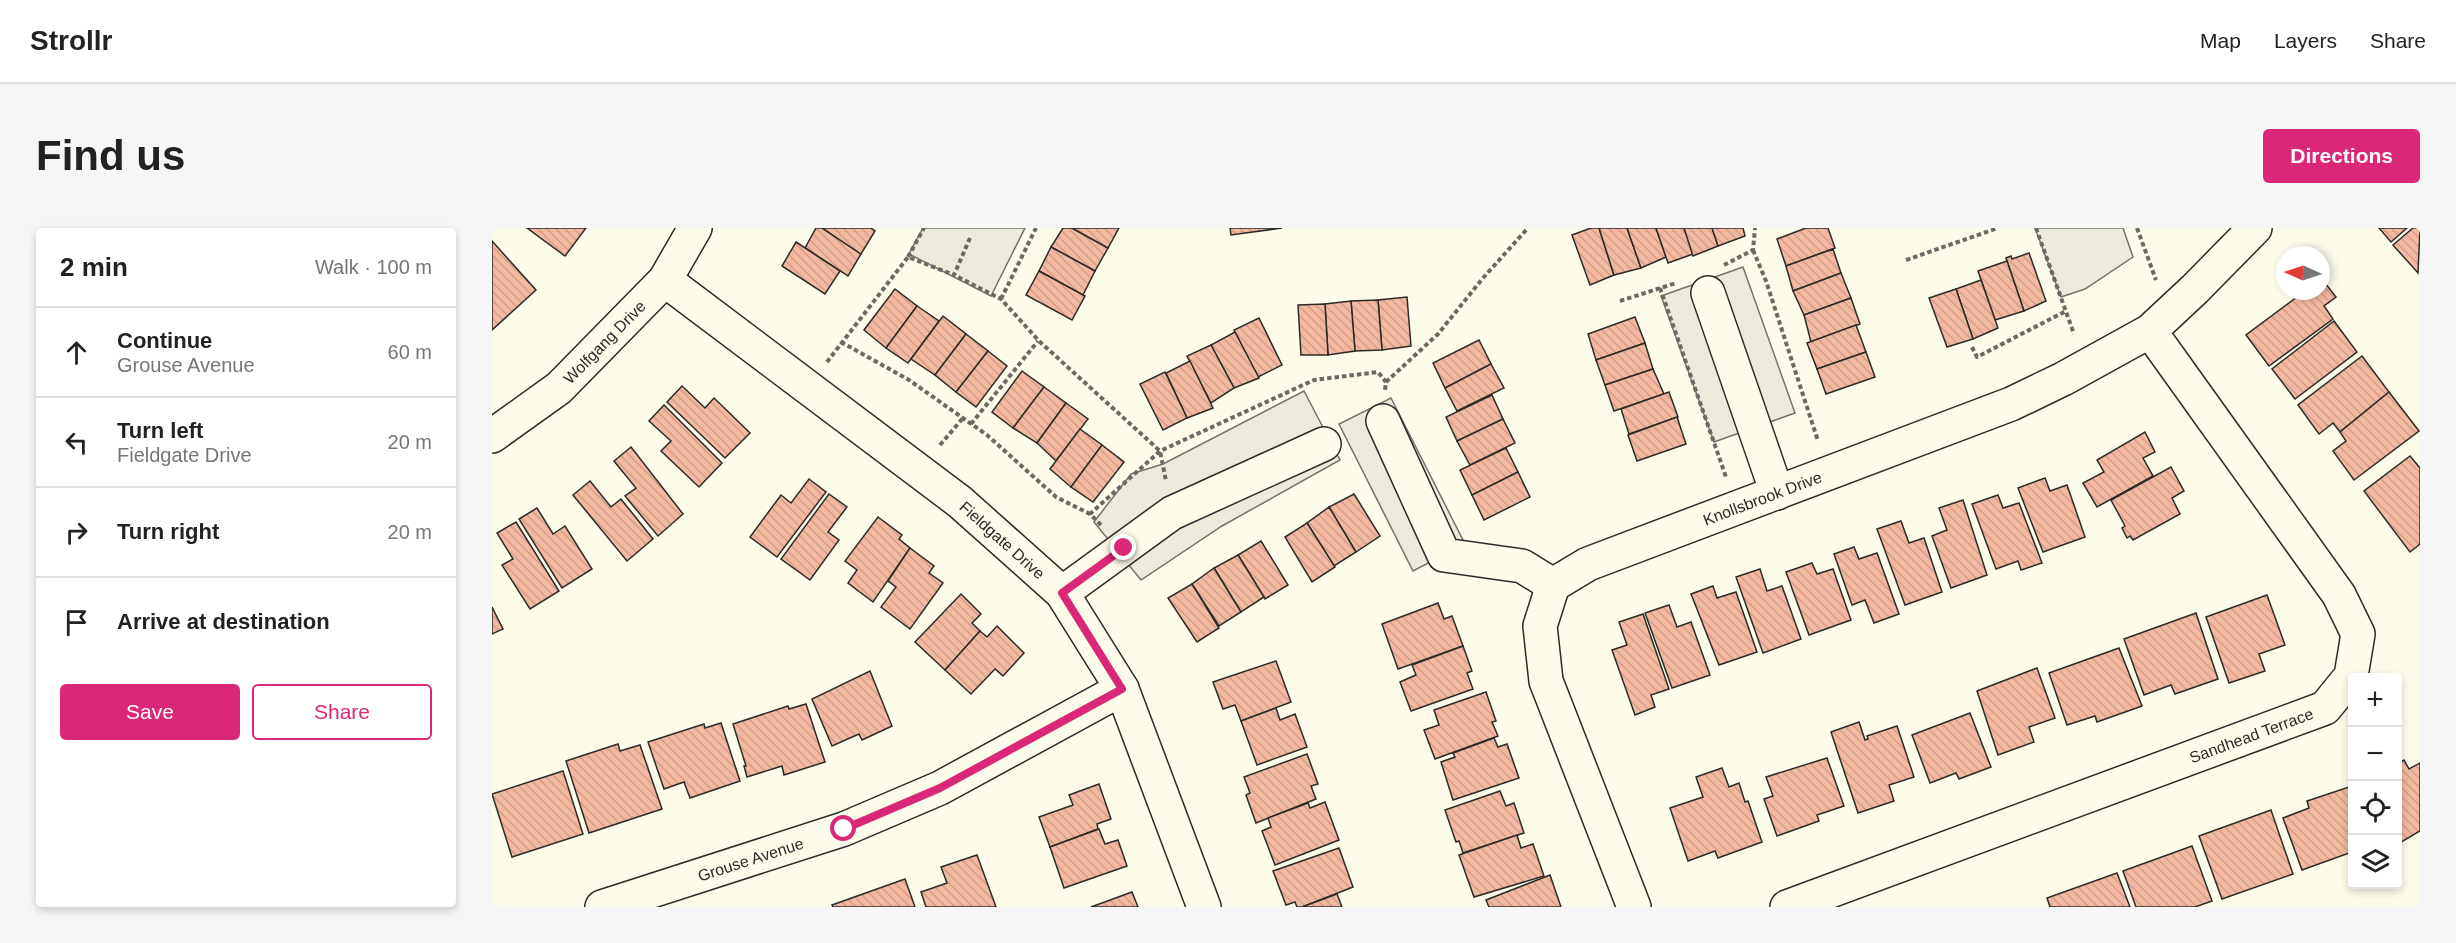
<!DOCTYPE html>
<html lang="en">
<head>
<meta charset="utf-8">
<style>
	:root { --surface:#fff; --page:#f6f6f6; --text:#222; --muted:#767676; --line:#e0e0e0; --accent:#db2777 }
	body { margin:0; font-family:Arial,sans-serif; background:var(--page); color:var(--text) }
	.controls { position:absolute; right:18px; bottom:18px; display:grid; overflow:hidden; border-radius:6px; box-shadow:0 3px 9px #0003 }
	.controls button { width:54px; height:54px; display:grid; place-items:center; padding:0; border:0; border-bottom:2px solid var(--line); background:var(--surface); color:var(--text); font:30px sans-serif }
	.compass { position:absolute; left:1784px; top:18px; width:54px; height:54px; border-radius:50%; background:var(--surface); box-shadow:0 3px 9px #0003; rotate:273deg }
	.stop { position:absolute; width:18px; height:18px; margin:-14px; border:4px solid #db2777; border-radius:50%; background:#fff }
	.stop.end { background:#db2777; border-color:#fff; box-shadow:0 2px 6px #0008 }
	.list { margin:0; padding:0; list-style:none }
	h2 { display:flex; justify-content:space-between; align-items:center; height:78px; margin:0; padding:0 24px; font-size:26px }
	h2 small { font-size:20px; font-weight:400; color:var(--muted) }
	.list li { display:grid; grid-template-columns:39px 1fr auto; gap:18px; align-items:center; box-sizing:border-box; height:90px; padding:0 24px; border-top:2px solid var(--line) }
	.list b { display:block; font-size:22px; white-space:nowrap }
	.list p { margin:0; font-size:20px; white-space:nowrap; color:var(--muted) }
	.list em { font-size:20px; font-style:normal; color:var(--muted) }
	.actions { display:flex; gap:12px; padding:18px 24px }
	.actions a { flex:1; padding:14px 0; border:2px solid var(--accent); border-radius:6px; text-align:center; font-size:21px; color:var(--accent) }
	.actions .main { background:var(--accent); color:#fff }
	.icon { flex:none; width:33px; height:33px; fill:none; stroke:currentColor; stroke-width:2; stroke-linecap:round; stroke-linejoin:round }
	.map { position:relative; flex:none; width:1928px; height:679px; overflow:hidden; border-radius:6px }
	header { display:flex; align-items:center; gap:36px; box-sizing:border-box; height:84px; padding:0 30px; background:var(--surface); border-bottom:2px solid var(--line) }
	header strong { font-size:28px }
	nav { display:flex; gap:33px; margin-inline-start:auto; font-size:21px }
	.intro { display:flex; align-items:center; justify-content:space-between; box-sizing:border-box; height:144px; padding:0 36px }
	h1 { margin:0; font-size:42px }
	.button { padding:15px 27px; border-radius:6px; background:var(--accent); color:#fff; font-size:21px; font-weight:700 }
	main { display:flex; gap:36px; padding:0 36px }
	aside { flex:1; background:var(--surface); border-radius:6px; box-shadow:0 3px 9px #0003 }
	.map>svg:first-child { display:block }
</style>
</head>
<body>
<header>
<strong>Strollr</strong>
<nav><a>Map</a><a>Layers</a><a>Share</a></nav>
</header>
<div class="intro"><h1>Find us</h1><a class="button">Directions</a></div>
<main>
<aside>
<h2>2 min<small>Walk · 100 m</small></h2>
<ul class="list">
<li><svg class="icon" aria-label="ahead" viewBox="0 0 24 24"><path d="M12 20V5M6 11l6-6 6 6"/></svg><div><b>Continue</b><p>Grouse Avenue</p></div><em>60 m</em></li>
<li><svg class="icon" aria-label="left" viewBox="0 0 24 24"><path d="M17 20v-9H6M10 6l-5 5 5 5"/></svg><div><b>Turn left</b><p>Fieldgate Drive</p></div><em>20 m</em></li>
<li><svg class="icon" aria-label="right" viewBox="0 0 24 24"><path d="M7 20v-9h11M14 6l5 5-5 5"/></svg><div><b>Turn right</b></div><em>20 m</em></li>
<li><svg class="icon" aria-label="arrive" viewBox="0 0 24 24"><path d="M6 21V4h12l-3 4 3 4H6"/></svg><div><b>Arrive at destination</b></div></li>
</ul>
<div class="actions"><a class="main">Save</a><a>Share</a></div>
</aside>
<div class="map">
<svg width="1928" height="679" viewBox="0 0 1928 679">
	<defs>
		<pattern id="building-back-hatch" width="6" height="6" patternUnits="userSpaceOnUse" patternTransform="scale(1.5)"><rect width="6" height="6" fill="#f2b8a0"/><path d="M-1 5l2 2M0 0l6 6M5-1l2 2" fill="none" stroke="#d09e8a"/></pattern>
	</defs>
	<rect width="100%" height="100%" fill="#fdfbea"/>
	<!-- parking -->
	<g fill="#eceadb" stroke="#74746e" stroke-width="1.5">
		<polygon points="431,0 533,0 499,68 417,26"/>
		<polygon points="1543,0 1631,0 1641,29 1593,61 1569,69"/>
		<polygon points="1251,39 1303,185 1222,214 1169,68"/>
		<polygon points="812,163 848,232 730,298 649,352 602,294 639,246 671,236"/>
		<polygon points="899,170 973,316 921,343 847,196"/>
	</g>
	<!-- building -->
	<g fill="url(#building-back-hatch)" stroke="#2b2b2b" stroke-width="1.5">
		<polygon points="35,0 94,0 73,28"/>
		<polygon points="324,0 330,0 369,26 356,48 313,20"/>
		<polygon points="330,0 379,0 383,3 369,26"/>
		<polygon points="571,0 580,0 616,20 603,43 559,19"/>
		<polygon points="580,0 627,0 616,20"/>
		<polygon points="738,0 790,0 739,7"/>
		<polygon points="1099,0 1107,0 1122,47 1098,57 1080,7"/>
		<polygon points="1107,0 1135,0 1149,40 1122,47"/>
		<polygon points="1135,0 1164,0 1174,29 1149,40"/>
		<polygon points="1164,0 1192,0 1201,26 1176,35"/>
		<polygon points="1192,0 1220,0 1226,18 1201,28"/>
		<polygon points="1220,0 1251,0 1253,8 1226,18"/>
		<polygon points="1314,0 1336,0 1343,20 1294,38 1285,11"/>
		<polygon points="1887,0 1915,0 1899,14"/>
		<polygon points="1921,0 1928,0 1926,45 1901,17"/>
		<polygon points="0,13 44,62 0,102"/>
		<polygon points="304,14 348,43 333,66 290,38"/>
		<polygon points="559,19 603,43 591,67 547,43"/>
		<polygon points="1341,21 1349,45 1301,63 1294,38"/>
		<polygon points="1537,25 1554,73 1532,83 1514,30 1519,28 1520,31"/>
		<polygon points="1515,33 1532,83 1503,92 1486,43"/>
		<polygon points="547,43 593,68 580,92 534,67"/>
		<polygon points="1349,45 1359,70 1312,87 1301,63"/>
		<polygon points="1830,51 1844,69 1832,78 1841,91 1777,138 1754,107 1813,63 1829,63"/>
		<polygon points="1489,52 1506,100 1481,111 1464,61"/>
		<polygon points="403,61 425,78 394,120 372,102"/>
		<polygon points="1464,61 1481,111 1455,119 1437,70"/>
		<polygon points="915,69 919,118 890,122 886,72"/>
		<polygon points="1359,70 1368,96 1319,114 1312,87"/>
		<polygon points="886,72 890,122 863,123 859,73"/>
		<polygon points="859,73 863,123 836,127 833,76"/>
		<polygon points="833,76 836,127 809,127 806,77"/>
		<polygon points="425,78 447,93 416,135 394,120"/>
		<polygon points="451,88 474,106 443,147 419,131"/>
		<polygon points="1143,89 1153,115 1104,132 1096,106"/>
		<polygon points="767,90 790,137 766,149 742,102"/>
		<polygon points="1842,93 1865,124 1803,171 1780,141"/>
		<polygon points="1364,97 1374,124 1325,141 1315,115"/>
		<polygon points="743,104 767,150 742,160 719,117"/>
		<polygon points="474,106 496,123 464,164 443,147"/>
		<polygon points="987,112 999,136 953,160 941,135"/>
		<polygon points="1153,115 1161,141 1113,157 1104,132"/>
		<polygon points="719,117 742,160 719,175 695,128"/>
		<polygon points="496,123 515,138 484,179 464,164"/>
		<polygon points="1374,124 1383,149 1334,166 1325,141"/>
		<polygon points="1870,128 1897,164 1848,204 1841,195 1827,206 1806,177"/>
		<polygon points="698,133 721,180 695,190 674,145"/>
		<polygon points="999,136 1012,160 965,183 953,160"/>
		<polygon points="1161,141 1172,166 1122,183 1113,157"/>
		<polygon points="530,143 552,159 521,200 500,184"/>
		<polygon points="673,144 695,190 671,202 648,156"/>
		<polygon points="190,158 213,180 222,170 258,205 233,230 175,174"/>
		<polygon points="552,159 574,175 545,215 521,200"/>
		<polygon points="1177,164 1186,189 1137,206 1129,181"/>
		<polygon points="1897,164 1927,203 1862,252 1841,223 1854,213 1848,204"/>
		<polygon points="1000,167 1011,191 965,213 954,189"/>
		<polygon points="574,175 596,191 564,233 545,215"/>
		<polygon points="172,177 230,235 207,259 169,223 179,213 157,193"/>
		<polygon points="1185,189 1194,216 1145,233 1136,207"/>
		<polygon points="1011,191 1023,215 978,237 965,213"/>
		<polygon points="588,201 610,217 579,259 558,241"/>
		<polygon points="1653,204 1663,224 1651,230 1661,248 1605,279 1591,255 1612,244 1605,232"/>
		<polygon points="610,217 632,234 601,274 579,259"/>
		<polygon points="139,219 191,286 166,308 133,268 144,260 122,233"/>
		<polygon points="1014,220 1026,244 980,267 968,242"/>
		<polygon points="1918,228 1928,240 1928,316 1918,324 1872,263"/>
		<polygon points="1679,239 1692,263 1680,270 1688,286 1641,312 1638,308 1635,310 1630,300 1633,298 1619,272"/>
		<polygon points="1026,244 1038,269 992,292 980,267"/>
		<polygon points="1553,250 1558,263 1575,257 1593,309 1551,324 1526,260"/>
		<polygon points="317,251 334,264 285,329 258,309 289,267 299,275"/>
		<polygon points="98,253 119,279 129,271 161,311 135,333 81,267"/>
		<polygon points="337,266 355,279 336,304 347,312 318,352 289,331"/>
		<polygon points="862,266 888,308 864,324 837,279"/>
		<polygon points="1506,267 1511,280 1527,275 1550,335 1529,342 1526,333 1504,341 1480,276"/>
		<polygon points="1471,272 1495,347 1459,360 1440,308 1455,302 1447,280"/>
		<polygon points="837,279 864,324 842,338 815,295"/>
		<polygon points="45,280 61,306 73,298 100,341 70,360 27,291"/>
		<polygon points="386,289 410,307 407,311 418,320 381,374 356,355 365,342 353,333"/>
		<polygon points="1409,293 1417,315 1432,310 1450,364 1413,377 1385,301"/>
		<polygon points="24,294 67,363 38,381 10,337 21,331 5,305"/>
		<polygon points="815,295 843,339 820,354 793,309"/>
		<polygon points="769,313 796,357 773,371 746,327"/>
		<polygon points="1362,319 1367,331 1385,325 1407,386 1382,395 1373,372 1360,377 1342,326"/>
		<polygon points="418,320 442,338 437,345 451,355 418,401 389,379 404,359 396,353"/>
		<polygon points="746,327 772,369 749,384 722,340"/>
		<polygon points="1320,335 1325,346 1341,341 1359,392 1317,407 1294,344"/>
		<polygon points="722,340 749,384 727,398 700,356"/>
		<polygon points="1268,341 1275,363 1290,358 1309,411 1271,425 1244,349"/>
		<polygon points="700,356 727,400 705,414 676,370"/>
		<polygon points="1221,358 1225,370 1244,364 1265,424 1227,437 1199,366"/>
		<polygon points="469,366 489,386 480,395 488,403 453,442 423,414"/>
		<polygon points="1775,367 1793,417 1767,426 1773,443 1737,455 1714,389"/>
		<polygon points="946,375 952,391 960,388 971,418 906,441 890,396"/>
		<polygon points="1177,377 1185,399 1199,394 1218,447 1180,460 1153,385"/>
		<polygon points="0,379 11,401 0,406"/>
		<polygon points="1704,385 1726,451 1683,466 1679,457 1652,467 1632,411"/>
		<polygon points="1151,386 1177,461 1159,467 1163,479 1143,487 1120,422 1135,417 1127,394"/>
		<polygon points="505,398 532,425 511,448 503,441 479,466 453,442 488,403 495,409"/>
		<polygon points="971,418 980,443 975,445 981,461 919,483 908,454 924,447 920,437"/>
		<polygon points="1627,420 1650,478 1605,494 1603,488 1575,497 1557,445"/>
		<polygon points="784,433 799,474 749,493 743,477 731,481 721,454"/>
		<polygon points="1545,440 1563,490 1537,499 1542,514 1506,527 1485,463"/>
		<polygon points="378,443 400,498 370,512 367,506 340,518 320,471"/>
		<polygon points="994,464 1004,493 1000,494 1006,508 943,531 932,502 947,497 942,482"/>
		<polygon points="314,476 333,534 292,547 290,538 255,549 252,538 254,538 241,496 296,478 297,481"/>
		<polygon points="784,480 788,492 803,486 815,519 765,537 749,493"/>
		<polygon points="1478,485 1499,539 1467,551 1464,545 1438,555 1420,507"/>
		<polygon points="1367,494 1373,512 1376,511 1375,508 1405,498 1422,549 1397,557 1402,573 1366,585 1339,504"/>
		<polygon points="229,495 248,553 198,570 192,554 172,561 156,514 212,496 213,500"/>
		<polygon points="1002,510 1006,519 1015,516 1027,550 961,572 949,534 963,529 961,525"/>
		<polygon points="126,516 128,523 148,517 170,581 97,605 74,533"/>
		<polygon points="815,526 826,556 819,558 824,571 764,595 754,567 758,565 752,549"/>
		<polygon points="1335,530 1352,578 1325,587 1327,593 1285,608 1272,571 1281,568 1274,549"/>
		<polygon points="1912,532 1917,541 1928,535 1928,603 1906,616 1906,536"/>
		<polygon points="1230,540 1237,559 1247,555 1253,574 1256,573 1270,614 1226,630 1223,623 1196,633 1178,580 1211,569 1204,549"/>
		<polygon points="71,543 91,606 20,629 0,566"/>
		<polygon points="607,556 619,591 605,596 606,601 558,619 547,589 581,577 577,567"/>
		<polygon points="1860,558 1860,624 1810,642 1791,590 1817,580 1815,573"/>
		<polygon points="1008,563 1014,578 1022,575 1032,605 971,625 967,613 964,614 953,582"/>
		<polygon points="833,574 847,612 783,637 770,603 779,599 776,590 816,575 818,580"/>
		<polygon points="1779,582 1801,646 1730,671 1707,608"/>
		<polygon points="607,601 613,616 626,612 635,638 572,660 558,619"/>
		<polygon points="1025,607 1029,620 1041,616 1052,648 982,669 967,627"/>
		<polygon points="1700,618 1720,673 1703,679 1644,679 1631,643"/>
		<polygon points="847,620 861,659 810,679 805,679 803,674 794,677 781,643"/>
		<polygon points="485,627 504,679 434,679 429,664 455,655 449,639"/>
		<polygon points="1625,645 1638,679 1558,679 1555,670"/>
		<polygon points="1058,647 1069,679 997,679 994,672"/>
		<polygon points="413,651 423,679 341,679 340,677"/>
		<polygon points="640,664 646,679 599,679"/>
		<polygon points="845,666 850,679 810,679"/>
	</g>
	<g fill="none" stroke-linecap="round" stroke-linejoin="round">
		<defs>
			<g id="minor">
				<path id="s1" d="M173,52L468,274L570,365L630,461L712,679"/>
				<polyline points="1216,65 1285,265"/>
				<polyline points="891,193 952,327 1030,338 1061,357"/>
				<path id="s2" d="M0,208L67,160L173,52L203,0"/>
				<polyline points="570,365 680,285 832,216"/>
				<path id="s3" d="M110,679L352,601L448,560L630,461"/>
				<path id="s4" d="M1142,679L1054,453L1048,398L1061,357L1096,336L1519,176L1571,151L1658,103L1703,61L1763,0"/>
				<path id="s5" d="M1295,679L1833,480L1859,448L1866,406L1847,367L1658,103"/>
			</g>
		</defs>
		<!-- minor casing -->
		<use href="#minor" stroke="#2b2b2b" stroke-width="36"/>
		<!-- path -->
		<g stroke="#6a6964" stroke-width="4" stroke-dasharray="4.5 3" stroke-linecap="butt">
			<polyline points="1544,0 1582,106"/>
			<polyline points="1645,0 1664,52"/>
			<polyline points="478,10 462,47 509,71 547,113 668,223 674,253"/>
			<polyline points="1261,22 1274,53 1326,213"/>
			<polyline points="416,29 432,0"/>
			<polyline points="1414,32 1506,0"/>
			<polyline points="1232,37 1261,22 1263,0"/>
			<polyline points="1168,60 1234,249"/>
			<polyline points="509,71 544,0"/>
			<polyline points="1128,73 1184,55"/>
			<polyline points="349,114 417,152 495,207 564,269 598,286"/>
			<polyline points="1480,119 1485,129 1574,83"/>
			<polyline points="335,134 416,29 462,47"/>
			<polyline points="894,154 946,106 991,50 1036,0"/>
			<polyline points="479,196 546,113"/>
			<polyline points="448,217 471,190"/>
			<polyline points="609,297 598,286 668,223 822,152 886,144 894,154 893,162"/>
		</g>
		<!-- minor -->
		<use href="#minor" stroke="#fdfbea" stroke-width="33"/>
	</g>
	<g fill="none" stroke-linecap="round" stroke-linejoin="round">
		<!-- route -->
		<polyline stroke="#db2777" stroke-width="8" points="352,601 448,560 630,461 570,365 632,320"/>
	</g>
	<g text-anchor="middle" stroke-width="4.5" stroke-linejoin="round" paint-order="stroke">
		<!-- street labels -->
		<g font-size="16" fill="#2b2b2b" stroke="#fdfbea">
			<text dy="6" stroke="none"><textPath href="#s2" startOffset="147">Wolfgang Drive</textPath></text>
			<text dy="6" stroke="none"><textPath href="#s4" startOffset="568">Knollsbrook Drive</textPath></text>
			<text dy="6" stroke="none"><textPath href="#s1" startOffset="426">Fieldgate Drive</textPath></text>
			<text dy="6" stroke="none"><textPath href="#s5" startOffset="495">Sandhead Terrace</textPath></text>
			<text dy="6" stroke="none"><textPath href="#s3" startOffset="156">Grouse Avenue</textPath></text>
		</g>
	</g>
</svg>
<div class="controls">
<button>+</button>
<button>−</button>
<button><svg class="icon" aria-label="locate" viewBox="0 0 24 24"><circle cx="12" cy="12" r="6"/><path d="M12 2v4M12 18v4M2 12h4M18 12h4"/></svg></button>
<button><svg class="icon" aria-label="layers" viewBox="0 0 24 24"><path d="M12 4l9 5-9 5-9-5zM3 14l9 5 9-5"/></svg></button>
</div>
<svg class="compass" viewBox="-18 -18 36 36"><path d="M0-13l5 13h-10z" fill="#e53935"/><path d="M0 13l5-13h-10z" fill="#767676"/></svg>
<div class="stop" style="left:352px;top:601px"></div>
<div class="stop end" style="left:632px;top:320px"></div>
</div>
</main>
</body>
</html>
